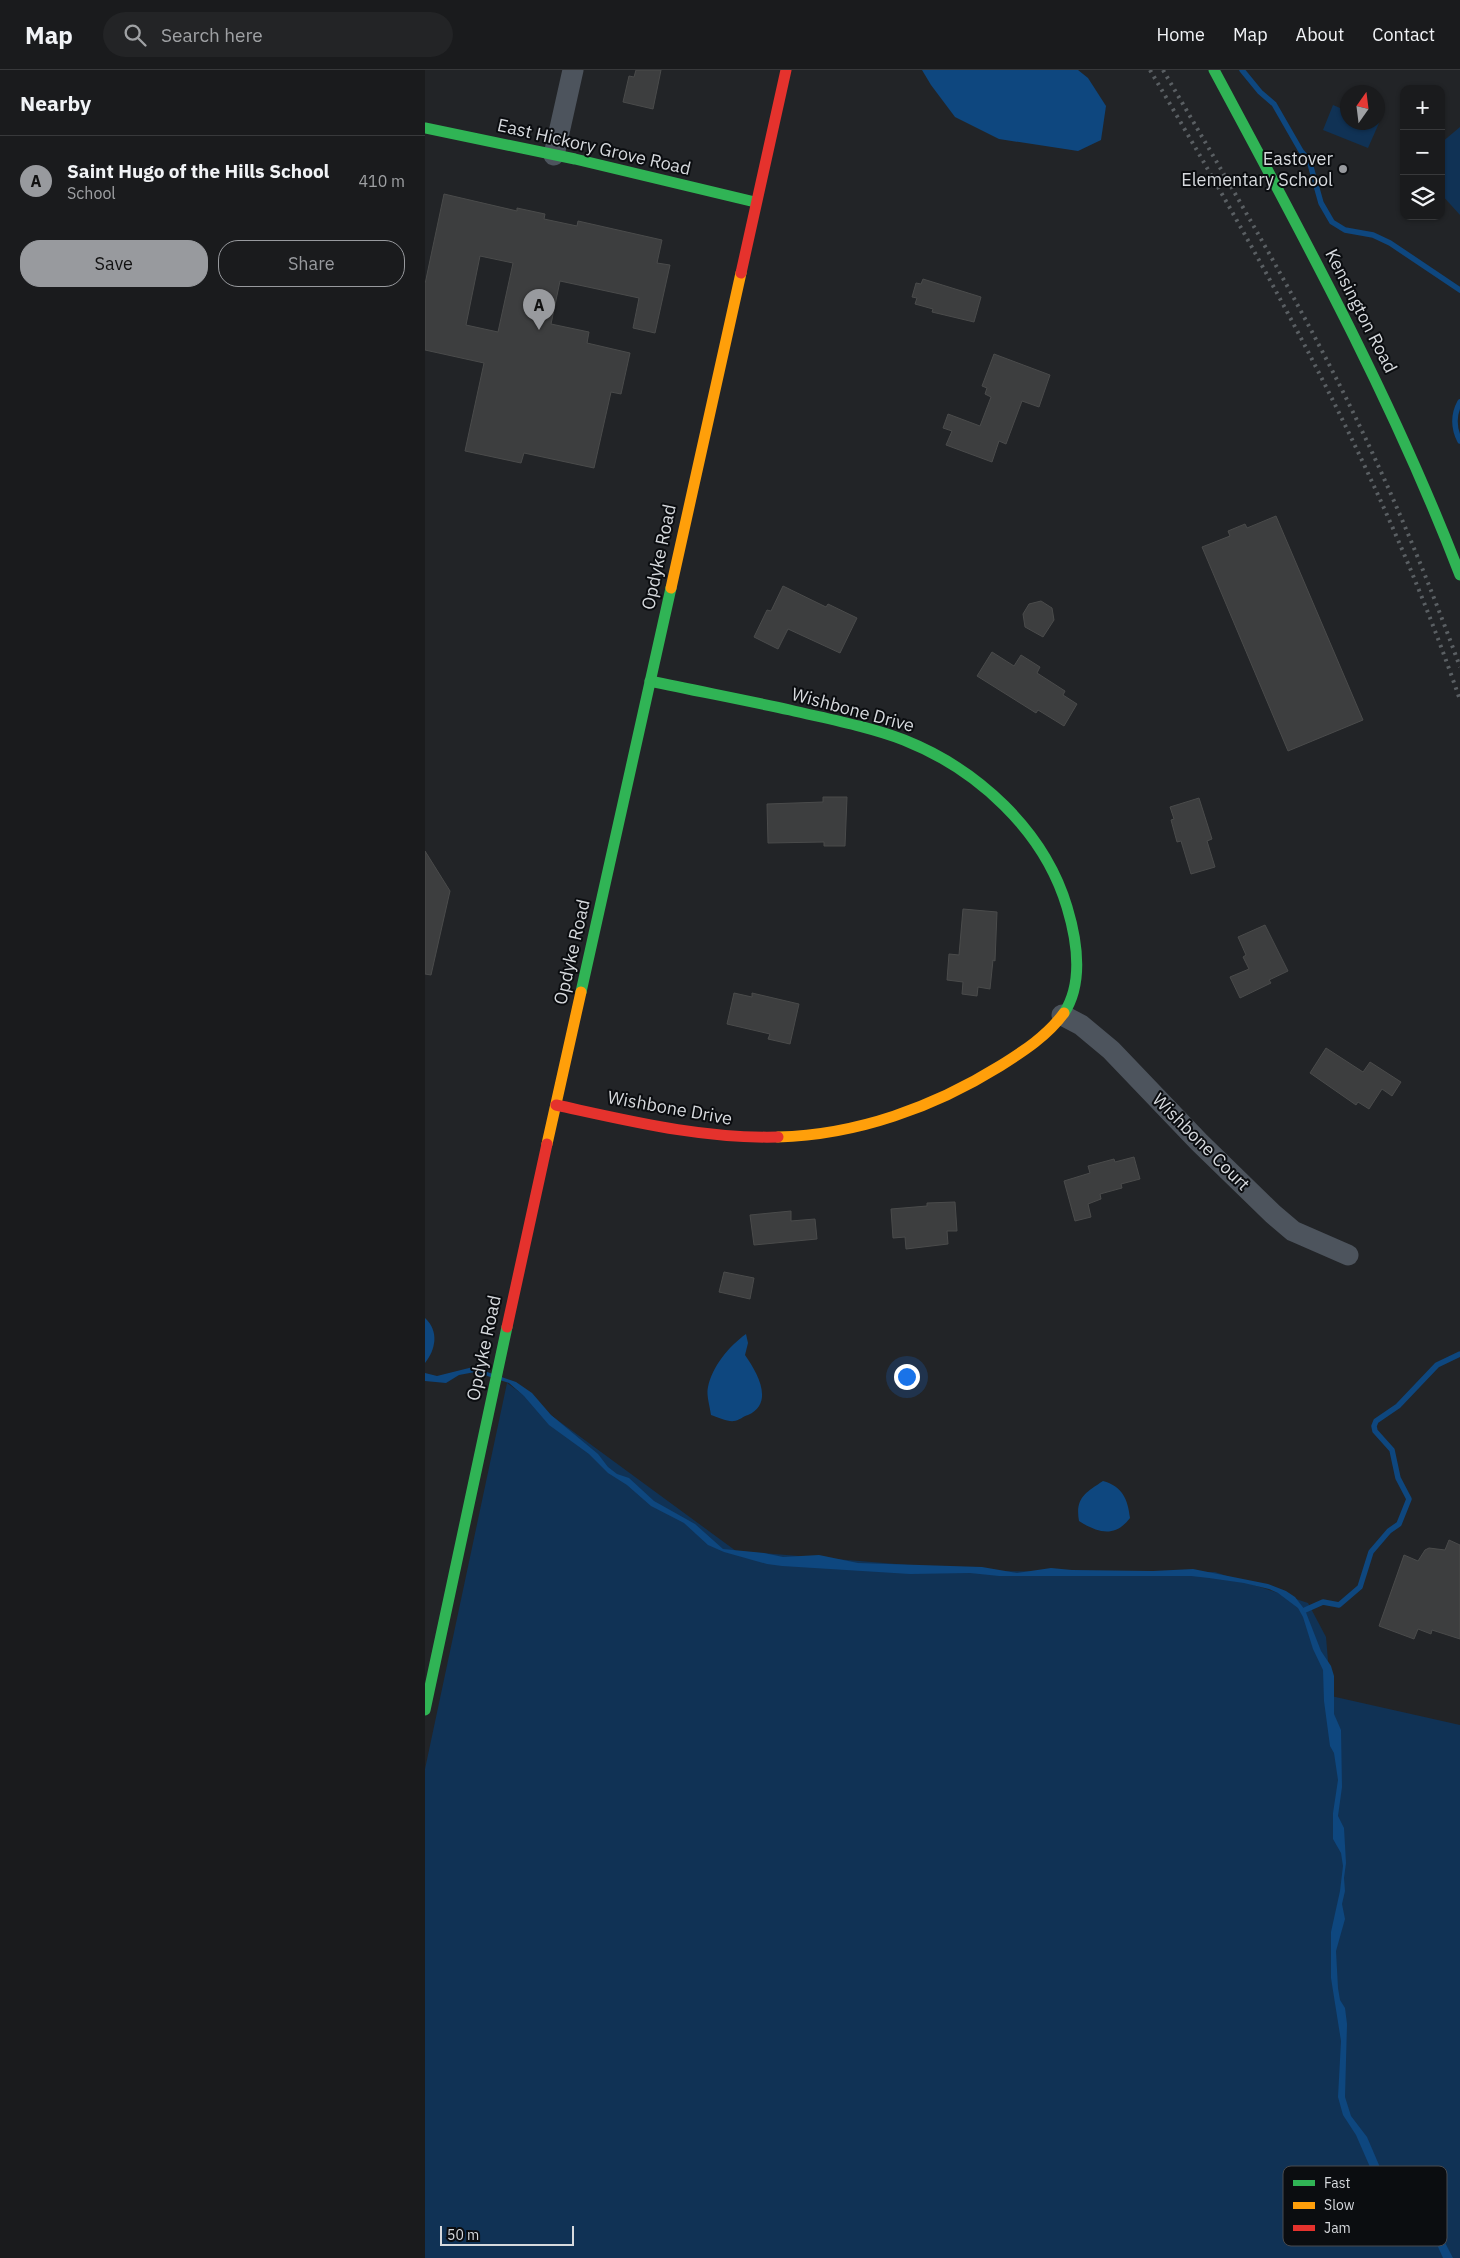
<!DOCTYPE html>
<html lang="en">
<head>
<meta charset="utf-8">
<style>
	:root { --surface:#1a1b1d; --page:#232426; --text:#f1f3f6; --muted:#9fa1a4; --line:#38393b; --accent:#989a9e }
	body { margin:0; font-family:"IBM Plex Sans",sans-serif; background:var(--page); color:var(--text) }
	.controls { position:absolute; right:15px; top:15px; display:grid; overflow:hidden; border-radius:10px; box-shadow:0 1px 4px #0004 }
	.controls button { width:45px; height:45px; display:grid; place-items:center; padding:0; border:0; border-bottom:1px solid var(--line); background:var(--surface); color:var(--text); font:25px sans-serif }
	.compass { position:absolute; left:915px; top:15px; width:45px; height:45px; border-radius:50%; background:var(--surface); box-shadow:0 1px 4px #0004; rotate:14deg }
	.scale { position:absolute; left:15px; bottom:12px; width:134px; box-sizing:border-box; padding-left:5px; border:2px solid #d7dade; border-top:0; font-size:14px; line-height:18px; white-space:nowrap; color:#d7dade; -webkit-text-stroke:4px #0b0d10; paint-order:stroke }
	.you { position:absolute; left:481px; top:1306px; width:18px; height:18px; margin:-12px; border:4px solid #fff; border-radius:50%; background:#1a73e8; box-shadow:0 0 0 8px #1a73e833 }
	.badge { display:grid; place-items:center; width:32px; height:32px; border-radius:50%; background:var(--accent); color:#111; font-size:16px; font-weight:700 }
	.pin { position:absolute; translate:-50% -41px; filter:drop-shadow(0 1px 2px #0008) }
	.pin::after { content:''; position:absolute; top:26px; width:18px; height:15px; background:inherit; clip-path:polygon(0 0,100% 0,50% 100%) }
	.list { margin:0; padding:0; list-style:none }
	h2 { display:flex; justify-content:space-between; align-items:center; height:65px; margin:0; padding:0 20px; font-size:21px }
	h2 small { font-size:16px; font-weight:400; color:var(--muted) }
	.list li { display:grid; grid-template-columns:32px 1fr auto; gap:15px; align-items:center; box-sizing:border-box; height:90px; padding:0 20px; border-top:1px solid var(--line) }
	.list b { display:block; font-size:19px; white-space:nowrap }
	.list p { margin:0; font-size:16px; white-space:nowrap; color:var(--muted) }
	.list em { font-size:16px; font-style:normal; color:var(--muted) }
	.actions { display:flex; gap:10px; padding:15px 20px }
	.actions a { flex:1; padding:11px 0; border:1px solid var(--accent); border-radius:20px; text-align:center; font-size:18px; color:var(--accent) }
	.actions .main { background:var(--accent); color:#111 }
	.icon { flex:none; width:28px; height:28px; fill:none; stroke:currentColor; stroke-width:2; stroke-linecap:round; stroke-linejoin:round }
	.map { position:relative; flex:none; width:1035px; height:2188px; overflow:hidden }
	header { display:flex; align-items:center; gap:30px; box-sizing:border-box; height:70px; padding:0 25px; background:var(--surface); border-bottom:1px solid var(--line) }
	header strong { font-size:24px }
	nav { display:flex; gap:28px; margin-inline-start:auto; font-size:18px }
	.search { width:350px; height:45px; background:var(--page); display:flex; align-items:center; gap:12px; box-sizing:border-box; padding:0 18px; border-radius:28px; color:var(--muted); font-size:19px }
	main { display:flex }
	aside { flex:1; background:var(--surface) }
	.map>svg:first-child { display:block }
</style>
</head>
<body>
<header>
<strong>Map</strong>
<div class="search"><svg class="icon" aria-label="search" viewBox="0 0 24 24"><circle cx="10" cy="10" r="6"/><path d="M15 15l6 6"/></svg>Search here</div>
<nav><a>Home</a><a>Map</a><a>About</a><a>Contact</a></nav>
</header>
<main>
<aside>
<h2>Nearby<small></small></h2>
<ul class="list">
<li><span class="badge">A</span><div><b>Saint Hugo of the Hills School</b><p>School</p></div><em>410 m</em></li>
</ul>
<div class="actions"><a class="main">Save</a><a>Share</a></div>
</aside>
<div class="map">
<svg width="1035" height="2188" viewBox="0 0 1035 2188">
	<rect width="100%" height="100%" fill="#222427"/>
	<!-- green -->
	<g fill="#103255">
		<polygon points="908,35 922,41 922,52 954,53 943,78 898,60"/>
		<polygon points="1035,57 1035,145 1016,124 1016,73"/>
		<polygon points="82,1313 311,1481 557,1501 790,1502 883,1533 901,1567 906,1626 1035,1655 1035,2188 0,2188 0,1699"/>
	</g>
	<!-- water -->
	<g fill="#0e477f">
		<polygon points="497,0 653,0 663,8 681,36 676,70 653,81 574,69 530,47 506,15"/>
		<path d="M0,1248C14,1261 11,1279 0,1293Z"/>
		<path d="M321,1264L323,1273L320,1285C332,1302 350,1333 323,1345C319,1346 313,1351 309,1351C303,1352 292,1347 286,1345C285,1337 281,1325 283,1317C287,1297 304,1276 321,1264Z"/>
		<polygon points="48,1297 91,1312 107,1323 126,1345 173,1384 183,1397 192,1404 204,1408 229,1431 270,1454 298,1479 339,1483 358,1487 394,1485 433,1493 557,1497 592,1503 626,1498 647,1500 728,1501 768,1499 843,1514 861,1521 870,1527 880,1540 896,1581 906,1596 909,1606 909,1644 916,1660 917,1717 913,1746 919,1758 921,1793 919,1808 920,1821 917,1834 920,1849 911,1881 913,1918 915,1930 920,1938 922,1954 920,2027 926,2046 942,2067 957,2102 1013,2159 1028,2188 1018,2188 1006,2161 984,2143 945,2097 931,2065 918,2045 913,2027 916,1971 906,1908 906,1862 915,1821 918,1796 916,1783 908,1769 908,1743 913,1710 909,1683 905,1676 899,1631 898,1600 888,1579 878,1547 873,1538 853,1523 844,1519 819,1513 784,1508 766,1506 574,1506 545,1503 485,1504 357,1496 342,1494 299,1482 283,1475 259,1453 226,1436 202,1415 183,1403 164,1384 124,1355 99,1326 84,1313 50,1302 34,1305 21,1313 0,1311 0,1303 12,1306"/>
		<path d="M678,1411C697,1416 703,1429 705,1448C690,1468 673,1463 654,1451C650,1428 660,1423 678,1411Z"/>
	</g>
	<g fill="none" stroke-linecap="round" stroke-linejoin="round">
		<!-- stream -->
		<g stroke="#0e477f" stroke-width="5.5">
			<polyline points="817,0 835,22 849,34 876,81 884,90 896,133 907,152 920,160 948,165 965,173 1035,220"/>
			<path d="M1035,332C1028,345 1029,359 1035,371"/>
			<polyline points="880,1540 898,1532 914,1535 935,1517 946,1482 964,1461 974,1454 984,1429 973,1408 967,1380 950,1361 949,1356 951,1351 973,1336 1012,1295 1035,1284"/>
		</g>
	</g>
	<!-- building -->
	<g fill="#3d3e3f" stroke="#4a4b4b" fill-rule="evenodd">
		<polygon points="211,0 236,0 228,39 198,32 204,6 209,7"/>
		<path d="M19,124L92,141V138L120,144L119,149L152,156L153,151L237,170L232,193L245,195L230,263L208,258L214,228L135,211L126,254L164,262L162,273L205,283L196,324L186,322L169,398L99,383L96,393L40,381L59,293L0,280V214ZM55,186L88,193L73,262L41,255Z"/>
		<polygon points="498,209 556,227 549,252 507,242 508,239 490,234 492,228 487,227 491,213 496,214"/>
		<polygon points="569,284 625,305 614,337 597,331 581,374 574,371 567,392 521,375 527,361 518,358 523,344 555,356 566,327 560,324 562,318 557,316"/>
		<polygon points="851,446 938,650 863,681 777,477 805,466 803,461 820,454 822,458"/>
		<polygon points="358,516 401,537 403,534 432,548 415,583 363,559 353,579 329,567 342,540 346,541"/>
		<polygon points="616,531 627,538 629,550 618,567 600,557 598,544 604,534"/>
		<polygon points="567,582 589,596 596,585 615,597 612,603 640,621 638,625 652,634 639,656 613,640 611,643 552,606"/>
		<polygon points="398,727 422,727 420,776 399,776 399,772 343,773 342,734 398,732"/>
		<polygon points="774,728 787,769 782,771 790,797 766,804 756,771 752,772 746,750 749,749 745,737"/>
		<polygon points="0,781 25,821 6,905 0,904"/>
		<polygon points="538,839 572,842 570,891 568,890 565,919 553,917 552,926 537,924 538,912 522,910 524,884 534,885"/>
		<polygon points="840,855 863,901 844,910 846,913 815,928 805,907 824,899 818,887 821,885 813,867"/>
		<polygon points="309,923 327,927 327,923 374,934 365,974 343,969 345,964 302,954"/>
		<polygon points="901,978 938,1002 945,992 976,1012 967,1026 957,1019 944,1039 933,1032 931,1035 885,1003"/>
		<polygon points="709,1087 715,1109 696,1114 697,1118 675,1124 676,1129 663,1134 666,1147 650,1151 639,1111 665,1103 663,1096 689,1089 690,1092"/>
		<polygon points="530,1132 532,1161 522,1161 523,1174 481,1179 480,1167 468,1168 466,1139 502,1136 502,1133"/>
		<polygon points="366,1141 366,1151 390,1149 392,1169 329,1175 325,1145"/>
		<polygon points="299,1202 329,1208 325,1229 294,1222"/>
		<polygon points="1024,1470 1035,1475 1035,1569 1007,1560 1006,1564 993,1559 989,1569 954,1556 979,1485 993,1491 1000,1480 1004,1478 1020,1480"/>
	</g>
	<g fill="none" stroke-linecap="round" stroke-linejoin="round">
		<!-- street -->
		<g stroke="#4d545d" stroke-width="21">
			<polyline points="129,85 148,0"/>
			<polyline points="637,945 656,955 686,980 774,1072 848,1144 868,1161 923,1185"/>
		</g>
		<!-- fast -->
		<g stroke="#30b455" stroke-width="11">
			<path d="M789,0C878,166 967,328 1035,505"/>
			<polyline points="0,58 150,89 330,132"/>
			<path d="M225,611C272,621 319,630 365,640C403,649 442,656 479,670C552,699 619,760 642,837C652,870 659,912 639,943"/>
			<polyline points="156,922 246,518"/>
			<polyline points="0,1640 82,1257"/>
		</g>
		<!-- slow -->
		<g stroke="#ff9f0a" stroke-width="11">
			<polyline points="246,518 316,203"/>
			<path d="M353,1067C432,1065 509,1037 575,996C599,981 622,966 639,943"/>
			<polyline points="122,1074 156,922"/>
		</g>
		<!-- jam -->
		<g stroke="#e5322d" stroke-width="11">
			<polyline points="316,203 361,0"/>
			<path d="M131,1035C205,1051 277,1069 353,1067"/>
			<polyline points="82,1257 122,1074"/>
		</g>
		<!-- rail -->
		<g stroke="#5a5f63" stroke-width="4" stroke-dasharray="2.5 5" stroke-linecap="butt">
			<path d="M725,0C844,202 959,407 1035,630"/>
			<path d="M738,0C797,101 857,202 910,306C958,400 999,498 1035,597"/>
		</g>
	</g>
	<!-- markers -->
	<circle fill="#989a9e" stroke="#0b0d10" stroke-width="2" cx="918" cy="99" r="5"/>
	<g text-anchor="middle" stroke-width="4" stroke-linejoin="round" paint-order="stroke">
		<!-- street labels -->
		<g font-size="18" fill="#d7dade" stroke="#0b0d10">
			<text transform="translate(169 77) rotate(13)" y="6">East Hickory Grove Road</text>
			<text transform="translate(936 241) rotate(63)" y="6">Kensington Road</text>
			<text transform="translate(234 487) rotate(-78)" y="6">Opdyke Road</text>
			<text transform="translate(428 640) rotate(15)" y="6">Wishbone Drive</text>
			<text transform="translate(147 882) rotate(-77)" y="6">Opdyke Road</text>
			<text transform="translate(245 1038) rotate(10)" y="6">Wishbone Drive</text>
			<text transform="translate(776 1072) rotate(45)" y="6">Wishbone Court</text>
			<text transform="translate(59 1278) rotate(-78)" y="6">Opdyke Road</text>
		</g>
		<!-- poi labels -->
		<g font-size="18" fill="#d7dade" stroke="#0b0d10" text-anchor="end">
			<text x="908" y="95">Eastover<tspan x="908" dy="21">Elementary School</tspan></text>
		</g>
	</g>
	<!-- legend -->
	<rect x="858" y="2096" width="164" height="80" rx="8" fill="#0b0d10" stroke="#484a4e" stroke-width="1"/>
	<rect x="868" y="2110" width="22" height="6" fill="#30b455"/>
	<rect x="868" y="2132" width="22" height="7" fill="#ff9f0a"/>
	<rect x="868" y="2155" width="22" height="6" fill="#e5322d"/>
	<g font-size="14" fill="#d7dade">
		<text x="899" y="2118">Fast</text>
		<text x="899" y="2140">Slow</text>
		<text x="899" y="2163">Jam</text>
	</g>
</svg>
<div class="controls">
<button>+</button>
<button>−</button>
<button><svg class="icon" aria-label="layers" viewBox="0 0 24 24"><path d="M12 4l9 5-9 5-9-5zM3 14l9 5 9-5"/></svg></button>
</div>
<svg class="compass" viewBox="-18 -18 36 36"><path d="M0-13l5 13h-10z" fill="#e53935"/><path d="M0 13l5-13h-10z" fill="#9fa1a4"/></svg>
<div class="scale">50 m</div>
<div class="you"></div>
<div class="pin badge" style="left:114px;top:260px">A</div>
</div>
</main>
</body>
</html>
